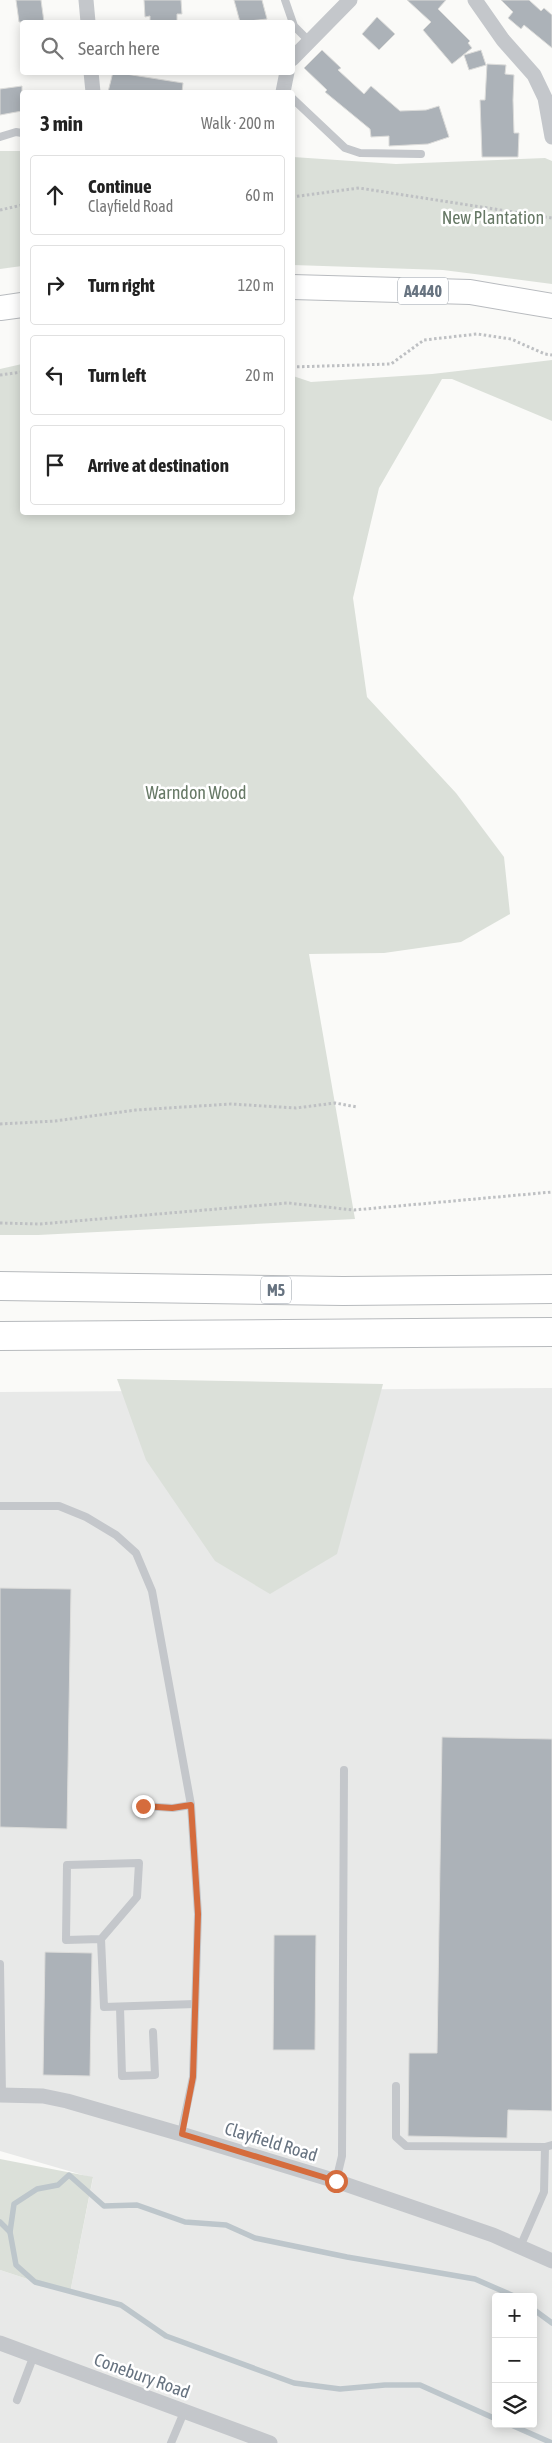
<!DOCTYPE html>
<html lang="en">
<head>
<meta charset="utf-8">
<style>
	:root { --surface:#fff; --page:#f6f6f6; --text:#222; --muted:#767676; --line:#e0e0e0 }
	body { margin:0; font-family:"Asap Condensed",sans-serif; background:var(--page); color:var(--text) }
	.controls { position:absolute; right:15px; bottom:15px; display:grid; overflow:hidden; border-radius:5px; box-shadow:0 2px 12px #0003 }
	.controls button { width:45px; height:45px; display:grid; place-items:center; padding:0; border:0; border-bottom:1px solid var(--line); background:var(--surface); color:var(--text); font:25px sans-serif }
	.stop { position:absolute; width:15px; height:15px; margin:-11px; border:4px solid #d56c3d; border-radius:50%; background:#fff }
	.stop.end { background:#d56c3d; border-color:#fff; box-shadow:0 1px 5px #0008 }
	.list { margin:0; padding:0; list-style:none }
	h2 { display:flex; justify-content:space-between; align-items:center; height:65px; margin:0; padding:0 20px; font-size:21px }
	h2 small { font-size:16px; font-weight:400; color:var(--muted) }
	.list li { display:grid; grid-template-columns:32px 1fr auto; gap:15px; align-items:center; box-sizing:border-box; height:80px; margin:0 10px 10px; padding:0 10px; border:1px solid var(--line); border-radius:5px }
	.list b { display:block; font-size:19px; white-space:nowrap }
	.list p { margin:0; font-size:16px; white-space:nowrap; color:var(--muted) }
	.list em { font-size:16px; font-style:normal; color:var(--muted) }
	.icon { flex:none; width:28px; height:28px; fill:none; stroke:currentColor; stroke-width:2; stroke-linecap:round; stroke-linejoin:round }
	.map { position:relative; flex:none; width:552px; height:2443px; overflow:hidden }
	.search { position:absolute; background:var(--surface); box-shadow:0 2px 12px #0003; left:20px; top:20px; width:275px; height:55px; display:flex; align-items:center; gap:12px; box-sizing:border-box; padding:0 18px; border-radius:5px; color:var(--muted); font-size:19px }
	.panel { position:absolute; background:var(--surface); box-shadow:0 2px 12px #0003; left:20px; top:90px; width:275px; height:425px; border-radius:5px }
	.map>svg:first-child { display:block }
</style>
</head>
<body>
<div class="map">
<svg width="552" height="2443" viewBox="0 0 552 2443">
	<rect width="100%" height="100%" fill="#fafaf8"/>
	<!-- built -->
	<path fill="#e8e9e8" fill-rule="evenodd" d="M552,1388V2443H0V2270L70,2293L93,2178L0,2151V1392ZM496,2297H533V2424H496Z"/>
	<!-- green -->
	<g fill="#dbe0d9">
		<polygon points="0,151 22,151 22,266 0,269"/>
		<polygon points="293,157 396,164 545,158 552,161 552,284 443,270 293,265"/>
		<polygon points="552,360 552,421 452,379 442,379 379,488 353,598 367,697 456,793 504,857 510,914 461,942 384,953 309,954 355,1219 38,1235 0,1235 0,369 22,364 22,512 292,512 293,376 311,382 432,374"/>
		<polygon points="117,1379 383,1384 337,1554 270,1594 215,1561 146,1460"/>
		<polygon points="0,2159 93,2177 70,2293 0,2270"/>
	</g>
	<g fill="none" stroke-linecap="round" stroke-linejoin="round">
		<!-- stream -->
		<g stroke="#bdc6cb" stroke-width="5.5">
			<polyline points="0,2222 10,2232 14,2204 37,2189 58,2185 69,2175 104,2206 137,2205 185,2222 226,2225 255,2238 347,2257 475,2279 516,2297"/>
			<polyline points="10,2232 16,2265 35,2282 121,2305 166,2336 294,2383 340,2389 385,2385 420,2385 496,2419"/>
			<polyline points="533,2309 552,2323"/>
			<polyline points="509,2424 552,2443"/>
		</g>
	</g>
	<!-- building -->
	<g fill="#acb2b8" stroke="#dcdcda">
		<polygon points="16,0 41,0 44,22 19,22"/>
		<polygon points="144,0 181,0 182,14 177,14 177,22 150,22 150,16 145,17"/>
		<polygon points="234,0 262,0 267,19 240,22"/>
		<polygon points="407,0 446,0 438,9 470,41 468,43 472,48 452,64 423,30 431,22"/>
		<polygon points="501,0 529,0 541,11 544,8 552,15 552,48 524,25 521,29 508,18 513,12"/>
		<polygon points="377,17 395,34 379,50 362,34"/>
		<polygon points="322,50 341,68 338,70 364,94 371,86 400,111 426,110 439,106 449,137 428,144 389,146 389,136 371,137 370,129 325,92 327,90 304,68"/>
		<polygon points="481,50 486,65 469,70 464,55"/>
		<polygon points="487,64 506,65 505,74 514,75 513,100 514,133 519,133 518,157 482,157 480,100 485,100"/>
		<polygon points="113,72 183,83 182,92 108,92"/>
		<polygon points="22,86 22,111 0,115 0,89"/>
		<polygon points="0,1588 71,1589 67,1829 0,1827"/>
		<polygon points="442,1737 552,1739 552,2111 508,2110 507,2138 408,2136 409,2053 437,2053"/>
		<polygon points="274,1935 316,1935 315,2050 273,2050"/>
		<polygon points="45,1952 92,1953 90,2076 43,2075"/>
	</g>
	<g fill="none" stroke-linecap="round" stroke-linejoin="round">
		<defs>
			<g id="primary">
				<polyline points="292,287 470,292 552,306"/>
				<polyline points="0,308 22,305"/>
			</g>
			<g id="highway">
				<polyline points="0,1286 343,1291 552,1289"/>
				<polyline points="0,1336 552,1332"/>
			</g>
		</defs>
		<!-- primary casing -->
		<use href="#primary" stroke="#b8bbbf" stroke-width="26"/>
		<!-- highway casing -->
		<use href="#highway" stroke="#b7babd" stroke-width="30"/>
		<!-- path -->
		<g stroke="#bec0c3" stroke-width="3" stroke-dasharray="2.5 2.5" stroke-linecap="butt">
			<polyline points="292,197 359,188 552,218"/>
			<polyline points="0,210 22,205"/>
			<polyline points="292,367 391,364 424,340 477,334 511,339 545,354 552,355"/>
			<polyline points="0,375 22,372"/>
			<polyline points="0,1124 55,1121 136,1110 231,1104 296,1108 335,1103 357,1107"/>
			<polyline points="0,1223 40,1224 288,1203 354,1210 552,1192"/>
		</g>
		<!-- lane -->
		<g stroke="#c4c7cb" stroke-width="8">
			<polyline points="285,0 294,26 309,41"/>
			<polyline points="292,98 345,148 360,153 421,154"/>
			<polyline points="0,137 16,132 22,133"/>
			<polyline points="0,1506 59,1506 86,1517 116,1535 136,1553 152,1591 191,1805 198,1914 193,2077 181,2134"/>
			<polyline points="143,1806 173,1808 191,1805"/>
			<polyline points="101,1939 66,1940 67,1865 139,1863 137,1897 101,1939 104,2007 195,2004"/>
			<polyline points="0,1964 2,2095"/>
			<polyline points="120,2007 122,2076 155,2075 153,2032"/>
			<polyline points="396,2086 396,2137 406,2146 545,2147 552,2145"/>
			<polyline points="336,2181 342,2156 344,1770"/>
			<polyline points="520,2247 544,2192 545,2147"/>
			<polyline points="17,2400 34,2355"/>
			<polyline points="171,2443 184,2412"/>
		</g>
		<!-- street -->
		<g stroke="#c4c7cb" stroke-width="15">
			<polyline points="86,0 88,22"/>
			<polyline points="475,0 503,40 534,75 545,98 552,137"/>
			<polyline points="292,59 350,0"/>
			<polyline points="91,72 93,92"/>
			<polyline points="283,92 287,72"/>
			<polyline points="0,2095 43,2096 67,2101 181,2134 336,2181 493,2235 552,2261"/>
			<polyline points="0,2343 270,2443"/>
		</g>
		<!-- primary -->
		<use href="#primary" stroke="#fff" stroke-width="24"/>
		<!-- highway -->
		<use href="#highway" stroke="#fff" stroke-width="28"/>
	</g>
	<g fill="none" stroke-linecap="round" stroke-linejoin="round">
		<!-- route -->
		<polyline stroke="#d56c3d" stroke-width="6" points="143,1806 172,1808 191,1805 198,1914 193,2077 182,2134 336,2181"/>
	</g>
	<g text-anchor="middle" stroke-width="5" stroke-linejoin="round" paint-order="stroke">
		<!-- shield labels -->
		<g fill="#fff" stroke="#959da6" stroke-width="1">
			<rect x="398" y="277.5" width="50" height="27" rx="4"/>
			<rect x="261" y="1276.5" width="30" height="27" rx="4"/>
		</g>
		<g font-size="16" font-weight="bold" fill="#677380">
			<text x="423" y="297">A4440</text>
			<text x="276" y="1296">M5</text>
		</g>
		<!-- park labels -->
		<g font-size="18" fill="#677966" stroke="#fff">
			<text x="493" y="224">New Plantation</text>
			<text x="196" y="799">Warndon Wood</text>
		</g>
		<!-- street labels -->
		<g font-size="18" fill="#677380" stroke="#fff">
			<text transform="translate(271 2142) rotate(17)" y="6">Clayfield Road</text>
			<text transform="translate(142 2376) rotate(20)" y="6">Conebury Road</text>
		</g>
	</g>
</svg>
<div class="controls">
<button>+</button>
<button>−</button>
<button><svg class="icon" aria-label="layers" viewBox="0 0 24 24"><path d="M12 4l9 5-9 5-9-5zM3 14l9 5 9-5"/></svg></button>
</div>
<div class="stop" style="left:336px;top:2181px"></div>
<div class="stop end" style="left:143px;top:1806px"></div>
<div class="search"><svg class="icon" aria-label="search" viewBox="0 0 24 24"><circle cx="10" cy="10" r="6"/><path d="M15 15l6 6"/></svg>Search here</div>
<section class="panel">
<h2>3 min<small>Walk · 200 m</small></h2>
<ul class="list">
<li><svg class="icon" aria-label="ahead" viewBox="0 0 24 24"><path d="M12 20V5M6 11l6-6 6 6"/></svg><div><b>Continue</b><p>Clayfield Road</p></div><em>60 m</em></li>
<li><svg class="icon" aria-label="right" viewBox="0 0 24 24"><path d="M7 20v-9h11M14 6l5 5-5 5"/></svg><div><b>Turn right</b></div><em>120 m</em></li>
<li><svg class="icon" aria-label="left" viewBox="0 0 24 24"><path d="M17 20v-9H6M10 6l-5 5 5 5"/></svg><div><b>Turn left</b></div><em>20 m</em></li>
<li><svg class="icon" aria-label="arrive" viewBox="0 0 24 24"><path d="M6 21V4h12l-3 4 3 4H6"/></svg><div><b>Arrive at destination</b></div></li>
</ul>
</section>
</div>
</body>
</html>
